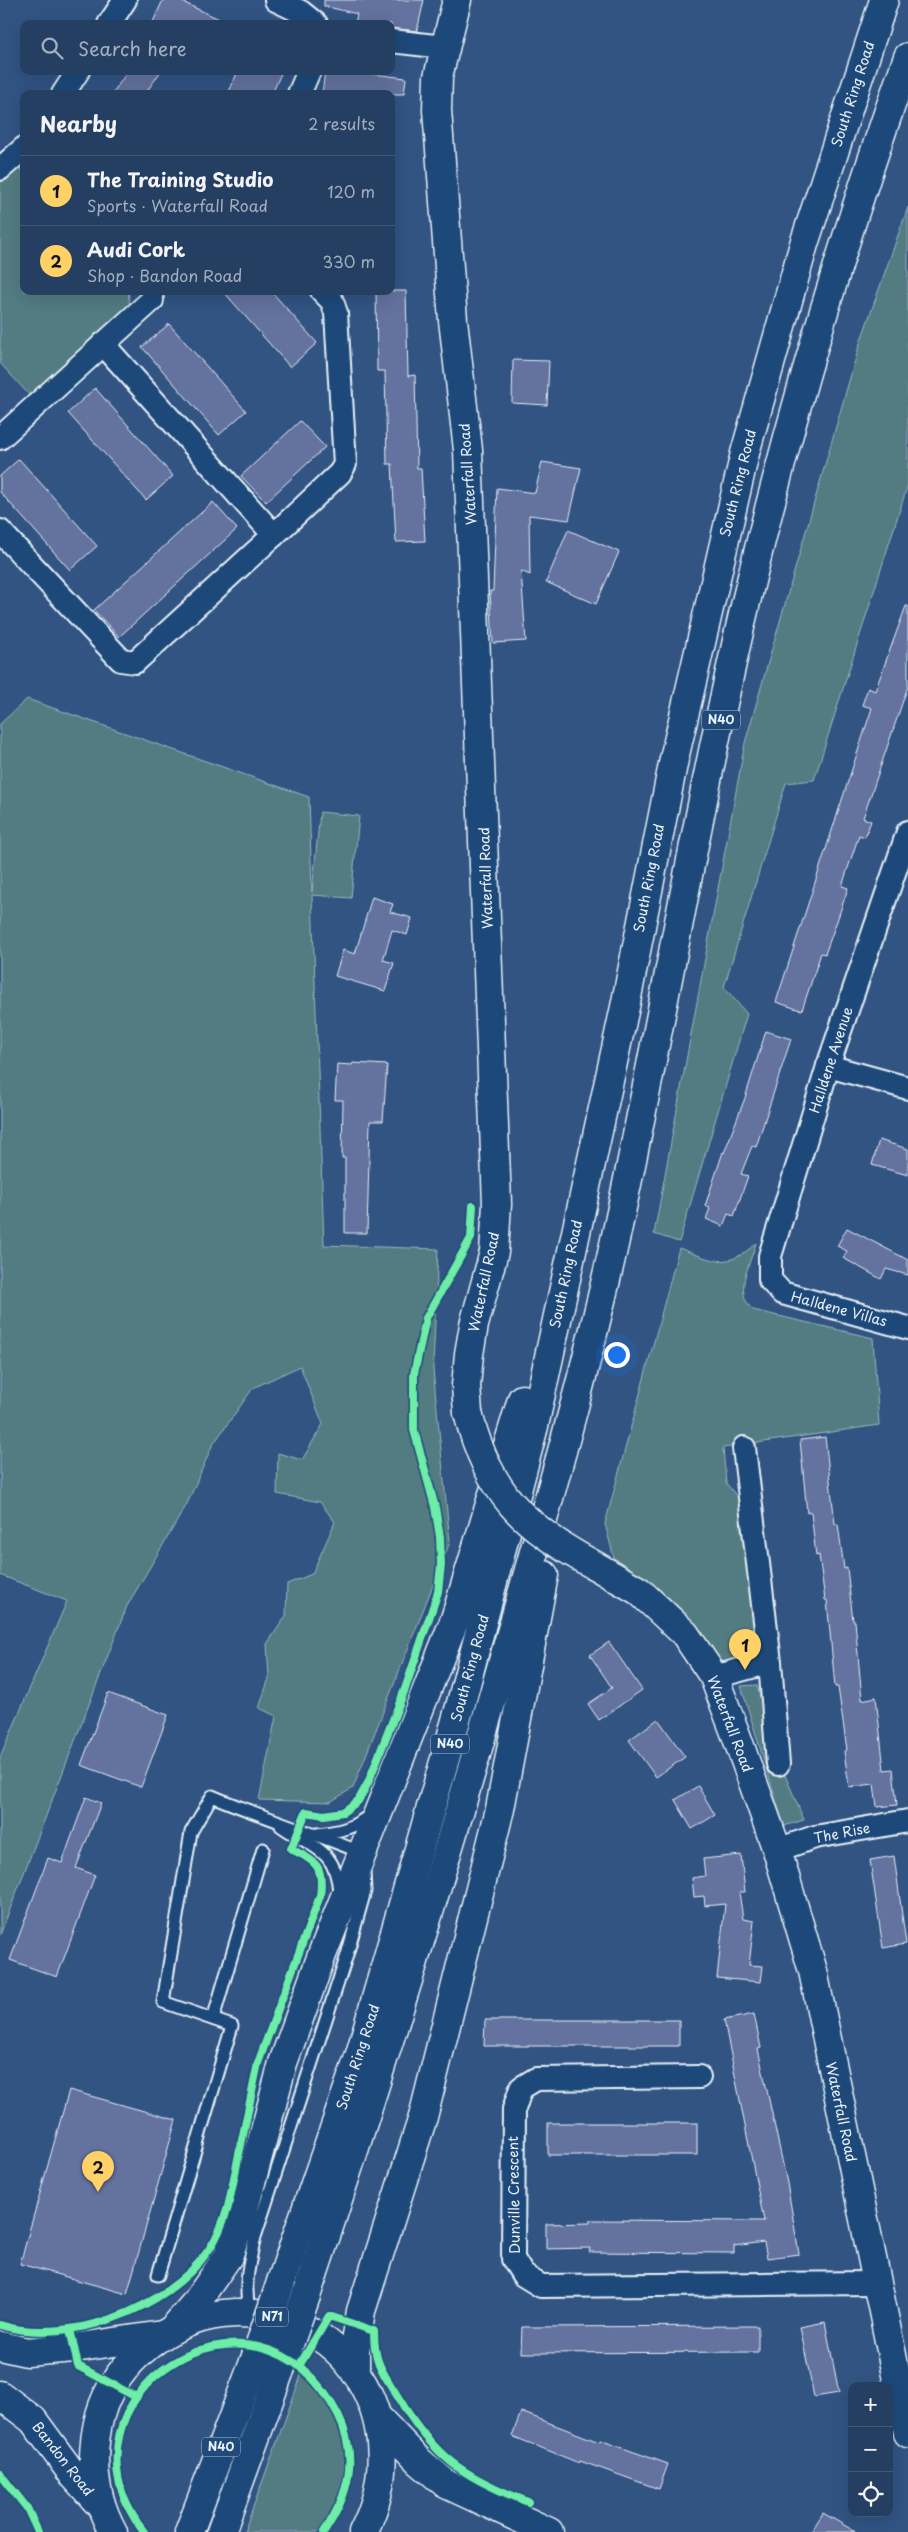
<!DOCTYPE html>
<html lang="en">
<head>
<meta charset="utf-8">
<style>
	:root { --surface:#253f62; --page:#2d4668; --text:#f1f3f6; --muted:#a3afbe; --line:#425877; --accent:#ffd166 }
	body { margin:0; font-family:"Playpen Sans",sans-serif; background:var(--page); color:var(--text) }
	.controls { position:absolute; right:15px; bottom:15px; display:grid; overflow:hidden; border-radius:10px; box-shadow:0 5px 20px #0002 }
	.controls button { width:45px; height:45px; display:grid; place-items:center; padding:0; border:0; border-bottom:1px solid var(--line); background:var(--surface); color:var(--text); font:25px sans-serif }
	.you { position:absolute; left:616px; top:1354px; width:18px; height:18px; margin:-12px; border:4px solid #fff; border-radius:50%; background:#1a73e8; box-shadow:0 0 0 8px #1a73e833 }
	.badge { display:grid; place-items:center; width:32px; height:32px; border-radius:50%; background:var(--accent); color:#111; font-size:16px; font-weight:700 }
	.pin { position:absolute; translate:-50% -41px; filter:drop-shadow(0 1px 2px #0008) }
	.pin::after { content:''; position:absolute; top:26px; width:18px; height:15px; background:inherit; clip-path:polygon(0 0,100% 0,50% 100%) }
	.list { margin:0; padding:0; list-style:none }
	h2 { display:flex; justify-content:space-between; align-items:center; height:65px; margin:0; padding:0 20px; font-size:21px }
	h2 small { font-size:16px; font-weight:400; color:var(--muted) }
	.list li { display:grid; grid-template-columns:32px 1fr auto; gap:15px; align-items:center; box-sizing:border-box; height:70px; padding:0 20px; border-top:1px solid var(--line) }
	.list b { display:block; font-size:19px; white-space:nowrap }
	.list p { margin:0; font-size:16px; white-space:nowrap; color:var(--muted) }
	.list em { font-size:16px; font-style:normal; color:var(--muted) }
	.icon { flex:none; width:28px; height:28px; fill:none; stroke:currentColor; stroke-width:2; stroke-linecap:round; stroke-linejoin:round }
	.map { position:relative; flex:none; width:908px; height:2532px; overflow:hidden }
	.search { position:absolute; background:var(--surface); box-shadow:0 5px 20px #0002; left:20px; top:20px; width:375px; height:55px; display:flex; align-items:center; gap:12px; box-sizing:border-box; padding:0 18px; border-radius:10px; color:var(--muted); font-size:19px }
	.panel { position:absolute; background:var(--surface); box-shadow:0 5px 20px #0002; left:20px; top:90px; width:375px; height:205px; border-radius:10px }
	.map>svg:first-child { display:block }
</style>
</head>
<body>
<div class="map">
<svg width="908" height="2532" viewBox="0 0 908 2532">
	<rect width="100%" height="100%" fill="#315483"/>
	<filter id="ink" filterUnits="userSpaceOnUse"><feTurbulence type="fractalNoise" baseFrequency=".02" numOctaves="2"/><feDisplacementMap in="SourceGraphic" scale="10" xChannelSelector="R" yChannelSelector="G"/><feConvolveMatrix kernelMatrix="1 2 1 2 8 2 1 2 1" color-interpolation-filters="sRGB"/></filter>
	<g filter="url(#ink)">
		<!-- green -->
		<g fill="#527b82" stroke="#9db6bd">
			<polygon points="15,167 24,171 24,291 128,291 130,307 32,398 0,363 0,181"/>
			<polygon points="908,207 908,484 814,780 786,783 724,987 747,1014 679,1242 654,1234 745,743 860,343"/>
			<polygon points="27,699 309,797 312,892 320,812 359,816 351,898 312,895 324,1245 438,1249 433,1369 450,1542 353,1788 330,1802 259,1800 276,1716 259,1708 269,1678 267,1644 286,1616 287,1584 312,1574 335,1522 320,1502 277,1494 278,1453 302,1460 323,1424 300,1366 253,1388 212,1446 187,1504 127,1606 0,1935 0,1758 67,1601 0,1575 0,724"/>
			<path d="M756,1243C750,1265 733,1293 753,1310L873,1338L879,1425L723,1448L726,1483L743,1504L756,1636L755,1653L752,1659L725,1663C711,1654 708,1638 697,1626C672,1597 647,1578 614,1558L605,1524L679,1248C713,1261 728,1270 756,1243Z"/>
			<polygon points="757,1685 763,1709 766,1765 785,1775 804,1820 784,1826 741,1686"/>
			<path d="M302,2373C331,2407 353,2437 341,2484C337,2502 330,2518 318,2532H244Z"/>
		</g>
		<!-- building -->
		<g fill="#63729e" stroke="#e8f1f8">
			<polygon points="163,0 178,0 230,24 152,24"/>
			<polygon points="324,0 424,0 417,31 391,28 391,24 355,24 357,14 324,6"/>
			<polygon points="128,71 161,71 145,94 112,94"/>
			<polygon points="238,71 282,71 272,94 228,94"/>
			<polygon points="325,71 348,71 406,78 404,94 322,94"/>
			<polygon points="223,291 271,291 317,343 290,367"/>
			<polygon points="376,291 406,291 408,376 415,375 417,468 421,468 425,541 396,542 392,464 387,464 385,371 377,371"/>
			<polygon points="169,324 246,411 219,435 142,347"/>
			<polygon points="513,360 549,361 547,405 512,403"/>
			<polygon points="95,388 173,476 146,500 68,413"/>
			<polygon points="300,421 325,447 266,502 241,476"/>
			<polygon points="19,459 97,546 70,570 0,492 0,476"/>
			<polygon points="542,462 581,468 569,520 529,515 530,575 521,571 526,641 493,643 490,591 493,591 497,488 535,493"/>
			<polygon points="213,502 237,529 119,637 94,610"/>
			<polygon points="568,530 619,552 596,604 546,582"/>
			<polygon points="906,606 908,606 908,686 863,818 871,821 865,837 859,835 842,886 848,888 837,921 825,954 821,953 802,1010 797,1009 776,1002 872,708 862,705 868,688 875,691"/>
			<polygon points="372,897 393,904 390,912 412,918 407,935 392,930 383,960 394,963 385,991 335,976 343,950 355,954"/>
			<polygon points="766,1031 791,1039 756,1147 752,1146 741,1174 748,1176 734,1216 728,1214 723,1226 706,1219 710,1208 705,1206 723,1152 724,1153 745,1098"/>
			<polygon points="353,1063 387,1065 383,1121 370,1121 367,1233 345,1233 345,1158 342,1158 343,1100 335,1100 337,1064 352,1065"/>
			<polygon points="879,1140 908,1149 908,1175 872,1165"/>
			<polygon points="847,1228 908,1260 908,1275 886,1269 881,1279 843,1258 847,1251 837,1246"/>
			<polygon points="825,1437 835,1524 838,1524 844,1569 847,1568 853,1621 855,1621 862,1700 876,1697 884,1770 893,1769 897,1805 877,1807 874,1784 849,1787 844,1751 847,1750 838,1687 835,1687 827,1600 825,1600 819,1555 816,1556 811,1512 807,1513 800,1440"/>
			<polygon points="609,1642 642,1690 599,1720 588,1704 612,1688 590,1655"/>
			<polygon points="108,1693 168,1715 141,1787 81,1765"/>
			<polygon points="658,1719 685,1757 656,1777 629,1740"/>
			<polygon points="698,1786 715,1815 692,1829 675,1800"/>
			<polygon points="86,1797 101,1803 76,1868 95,1875 57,1977 10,1960 48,1858 62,1863"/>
			<polygon points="741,1855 745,1892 739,1892 743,1919 754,1921 749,1965 763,1966 761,1982 717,1978 725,1904 705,1906 704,1896 694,1897 692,1878 705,1876 703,1859"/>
			<polygon points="894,1856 906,1944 883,1948 870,1860"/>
			<polygon points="754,2014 761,2048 758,2049 787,2183 799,2254 767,2258 764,2242 734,2246 734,2253 589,2252 590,2248 546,2249 546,2224 590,2223 590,2220 764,2221 724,2020"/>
			<polygon points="485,2020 679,2020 679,2046 484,2046"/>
			<polygon points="69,2090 176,2120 127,2294 20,2264"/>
			<rect x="548" y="2123" width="149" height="32"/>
			<polygon points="825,2322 839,2393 814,2397 800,2327"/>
			<polygon points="758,2326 758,2352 521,2353 522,2327"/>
			<polygon points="521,2412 599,2442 600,2440 668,2464 659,2489 580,2461 579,2463 512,2436"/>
			<polygon points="823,2513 856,2532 811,2532"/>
		</g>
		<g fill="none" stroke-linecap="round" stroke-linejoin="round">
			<defs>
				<g id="lane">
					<path d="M281,1826C312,1848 336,1848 339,1892"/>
					<path d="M317,1834C338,1832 355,1828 371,1814"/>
					<polyline points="213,2019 263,1849"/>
					<path d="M158,2275L232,2026L163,2002L191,1832L212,1796C262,1817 313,1833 363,1853"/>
					<path d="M250,2313C243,2286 249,2264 255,2237L347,1955L365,1891L364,1871"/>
				</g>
				<g id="street">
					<polyline points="276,0 301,12 316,24"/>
					<polyline points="109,24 125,0"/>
					<polyline points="391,41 444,47"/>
					<polyline points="63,94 78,71"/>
					<polyline points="299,94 309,71"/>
					<polyline points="0,169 24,148"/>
					<polyline points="103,344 274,535 340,473 345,464 336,313 332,301 322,291"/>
					<polyline points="0,438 152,300"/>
					<polyline points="0,531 121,660 135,662 274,535"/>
					<polyline points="908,832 828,1066 770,1256 770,1280 782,1293 908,1328"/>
					<polyline points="828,1066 908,1088"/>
					<polyline points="744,1448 770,1662 778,1764"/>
					<polyline points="714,1677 770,1662"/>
					<polyline points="777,1850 815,1837 908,1821"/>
					<polyline points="699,2077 536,2079 521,2088 514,2109 513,2259 523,2275 541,2286 876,2283"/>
				</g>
				<g id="secondary">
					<polyline points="457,0 438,77 437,110 453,320 468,450 497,1204 494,1252 474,1325 469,1354 466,1386 468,1413"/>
					<polyline points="594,1565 639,1591 685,1634 714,1677 736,1735 777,1850 813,1971 908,2433"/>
					<polyline points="377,2417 420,2462 446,2484 549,2532"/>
				</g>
				<g id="primary">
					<polyline points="0,2346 27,2352 74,2348 162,2335"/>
					<polyline points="0,2395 33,2420 74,2476 100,2505"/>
					<path d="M113,2532C93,2495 89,2456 100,2415C108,2387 126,2363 149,2345C174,2325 204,2314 236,2313C354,2312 415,2432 363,2532"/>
				</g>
				<g id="highway">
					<polyline points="282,2279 360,2054 461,1703 534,1426 625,1007 674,759 745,453 804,244 884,0"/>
					<path d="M307,2293C381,2072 450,1850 513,1626C550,1495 588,1364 617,1231C664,1015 699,796 751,581C794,404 846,228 908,57"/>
					<polyline points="173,2329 197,2301 229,2255 242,2216 283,2063 323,1952 455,1619 522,1399"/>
					<polyline points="355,2372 355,2349 361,2311 423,2117 500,1809 544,1575"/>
					<polyline points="189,2532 254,2362"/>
					<polyline points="221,2532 280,2370"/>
				</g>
			</defs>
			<!-- lane casing -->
			<use href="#lane" stroke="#e8f1f8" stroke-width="15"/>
			<!-- street casing -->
			<use href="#street" stroke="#e8f1f8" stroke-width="26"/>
			<!-- secondary casing -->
			<use href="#secondary" stroke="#e8f1f8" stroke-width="31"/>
			<!-- primary casing -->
			<use href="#primary" stroke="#e8f1f8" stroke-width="31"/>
			<!-- highway casing -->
			<use href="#highway" stroke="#e8f1f8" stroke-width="31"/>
			<!-- lane -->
			<use href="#lane" stroke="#1f4a7a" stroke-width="11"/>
			<!-- street -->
			<use href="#street" stroke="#1f4a7a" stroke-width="22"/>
			<!-- secondary -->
			<use href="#secondary" stroke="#1f4a7a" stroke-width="28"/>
			<!-- primary -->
			<use href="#primary" stroke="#1f4a7a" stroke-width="28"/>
			<!-- highway -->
			<use href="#highway" stroke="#1f4a7a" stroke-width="28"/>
			<defs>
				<path id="secondary-bridge" d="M468,1413C488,1492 523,1527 594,1565"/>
				<g id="highway-bridge">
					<polyline points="254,2362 282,2279"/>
					<polyline points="280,2370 307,2293"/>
				</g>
			</defs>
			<!-- secondary-bridge casing -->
			<use href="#secondary-bridge" stroke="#e8f1f8" stroke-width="31" stroke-linecap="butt"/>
			<!-- highway-bridge casing -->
			<use href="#highway-bridge" stroke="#e8f1f8" stroke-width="31" stroke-linecap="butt"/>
			<!-- secondary-bridge -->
			<use href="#secondary-bridge" stroke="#1f4a7a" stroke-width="28"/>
			<!-- highway-bridge -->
			<use href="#highway-bridge" stroke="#1f4a7a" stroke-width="28"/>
			<defs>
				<g id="cycleway">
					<path d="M0,2325C67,2346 167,2310 208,2251C218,2237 223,2223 228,2207L258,2063L320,1896C324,1866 317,1862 291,1849L306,1812L324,1815L343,1812L358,1801L368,1783L405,1689L438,1592L441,1565L440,1537L435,1507L414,1430V1374L426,1318L471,1238L473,1206"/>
					<polyline points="70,2329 78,2366 136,2397"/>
					<path d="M299,2366L329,2316L374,2331C374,2363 382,2371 398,2397C435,2458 463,2477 528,2502"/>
					<polyline points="0,2474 27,2508 38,2532"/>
					<path d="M144,2532C41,2399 256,2255 338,2415C359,2457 349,2495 324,2532"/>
				</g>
			</defs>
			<!-- cycleway casing -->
			<use href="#cycleway" stroke="#1f4a7a" stroke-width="11"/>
			<!-- cycleway -->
			<use href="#cycleway" stroke="#6deda7" stroke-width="8"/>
		</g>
	</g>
	<g text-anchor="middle" stroke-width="4" stroke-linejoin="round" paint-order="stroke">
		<!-- shield labels -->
		<g fill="#1f4a7a" stroke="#acbfd2" stroke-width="1">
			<rect x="702" y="710.5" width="38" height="19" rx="4"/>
			<rect x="431" y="1734.5" width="38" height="19" rx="4"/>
			<rect x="256" y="2307.5" width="32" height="19" rx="4"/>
			<rect x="202" y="2437.5" width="38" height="19" rx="4"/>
		</g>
		<g font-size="12" font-weight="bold" fill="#e8f1f8">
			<text x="721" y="724">N40</text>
			<text x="450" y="1748">N40</text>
			<text x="272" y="2321">N71</text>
			<text x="221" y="2451">N40</text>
		</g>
		<!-- street labels -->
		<g font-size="14" fill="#e8f1f8" stroke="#1f4a7a">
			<text transform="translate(853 94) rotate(-72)" y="5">South Ring Road</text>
			<text transform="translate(468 474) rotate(-94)" y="5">Waterfall Road</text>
			<text transform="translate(738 483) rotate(-76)" y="5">South Ring Road</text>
			<text transform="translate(486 878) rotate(-92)" y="5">Waterfall Road</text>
			<text transform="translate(649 878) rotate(-79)" y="5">South Ring Road</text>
			<text transform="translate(831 1060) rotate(-72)" y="5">Halldene Avenue</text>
			<text transform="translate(566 1274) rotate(-78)" y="5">South Ring Road</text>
			<text transform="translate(484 1282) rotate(-78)" y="5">Waterfall Road</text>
			<text transform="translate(839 1309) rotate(15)" y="5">Halldene Villas</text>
			<text transform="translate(470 1668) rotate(-75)" y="5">South Ring Road</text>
			<text transform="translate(730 1724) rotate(69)" y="5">Waterfall Road</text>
			<text transform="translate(842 1833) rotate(-11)" y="5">The Rise</text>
			<text transform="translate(358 2057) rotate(-72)" y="5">South Ring Road</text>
			<text transform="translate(841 2112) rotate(78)" y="5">Waterfall Road</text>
			<text transform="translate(514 2195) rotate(-91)" y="5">Dunville Crescent</text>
			<text transform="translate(63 2459) rotate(52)" y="5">Bandon Road</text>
		</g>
	</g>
</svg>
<div class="controls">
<button>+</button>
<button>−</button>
<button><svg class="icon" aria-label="locate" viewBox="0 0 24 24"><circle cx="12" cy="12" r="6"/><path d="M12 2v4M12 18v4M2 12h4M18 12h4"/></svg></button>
</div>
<div class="you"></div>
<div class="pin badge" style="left:745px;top:1670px">1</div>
<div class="pin badge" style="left:98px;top:2192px">2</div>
<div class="search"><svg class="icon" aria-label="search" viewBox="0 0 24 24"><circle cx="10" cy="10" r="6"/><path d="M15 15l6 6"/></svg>Search here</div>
<section class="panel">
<h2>Nearby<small>2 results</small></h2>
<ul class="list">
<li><span class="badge">1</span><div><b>The Training Studio</b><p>Sports · Waterfall Road</p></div><em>120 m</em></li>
<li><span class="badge">2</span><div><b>Audi Cork</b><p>Shop · Bandon Road</p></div><em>330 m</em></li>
</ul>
</section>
</div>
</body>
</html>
